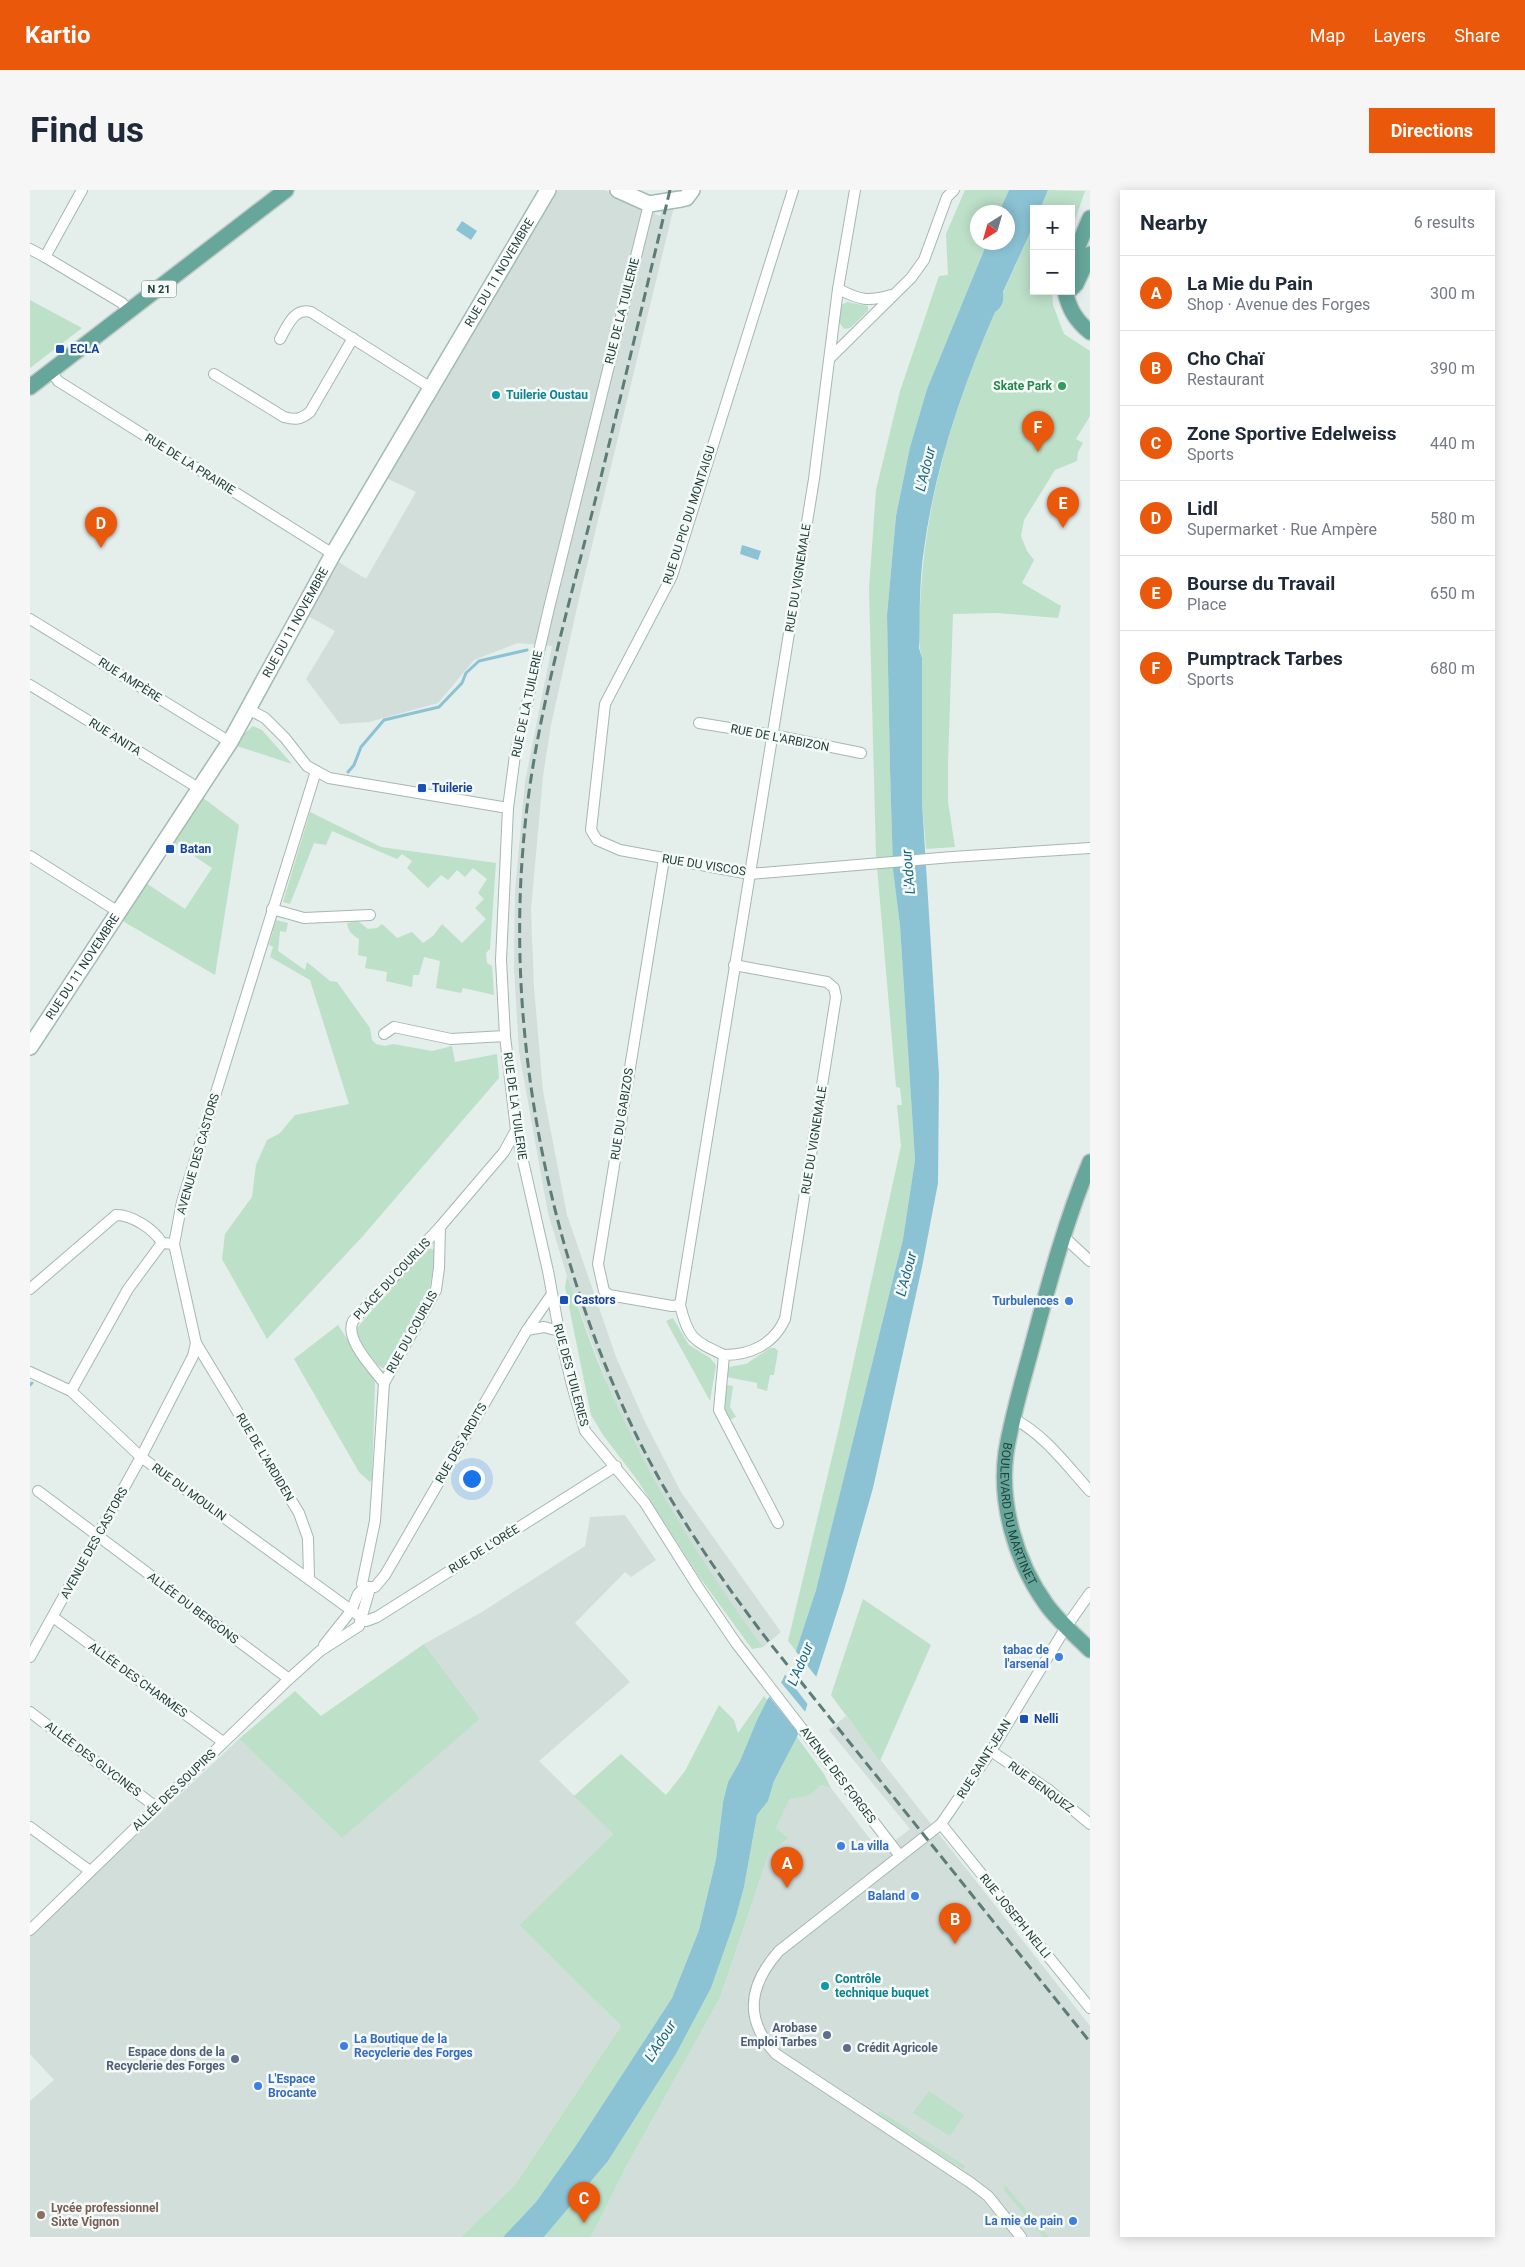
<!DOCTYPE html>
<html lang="en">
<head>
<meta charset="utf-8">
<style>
	:root { --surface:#fff; --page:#f6f6f7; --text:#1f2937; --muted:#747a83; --line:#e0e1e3; --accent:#ea580c }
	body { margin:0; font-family:Roboto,sans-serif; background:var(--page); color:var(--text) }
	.controls { position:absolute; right:15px; top:15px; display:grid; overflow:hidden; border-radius:0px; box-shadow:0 2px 12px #0003 }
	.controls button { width:45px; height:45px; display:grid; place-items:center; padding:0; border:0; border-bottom:1px solid var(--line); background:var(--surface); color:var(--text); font:25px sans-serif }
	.compass { position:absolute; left:940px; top:15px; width:45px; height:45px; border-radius:50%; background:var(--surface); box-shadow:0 2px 12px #0003; rotate:217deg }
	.you { position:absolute; left:441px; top:1288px; width:18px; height:18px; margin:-12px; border:4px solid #fff; border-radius:50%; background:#1a73e8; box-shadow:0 0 0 8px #1a73e833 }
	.badge { display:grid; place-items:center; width:32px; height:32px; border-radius:50%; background:var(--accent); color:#fff; font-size:16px; font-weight:700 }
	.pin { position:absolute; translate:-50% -41px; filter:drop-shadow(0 1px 2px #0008) }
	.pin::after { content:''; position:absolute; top:26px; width:18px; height:15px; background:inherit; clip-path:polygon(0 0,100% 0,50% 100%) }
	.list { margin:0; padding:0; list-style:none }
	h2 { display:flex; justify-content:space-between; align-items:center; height:65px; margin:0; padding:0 20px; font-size:21px }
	h2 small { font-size:16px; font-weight:400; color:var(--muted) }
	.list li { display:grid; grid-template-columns:32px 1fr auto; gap:15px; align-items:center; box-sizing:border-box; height:75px; padding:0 20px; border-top:1px solid var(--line) }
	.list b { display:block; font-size:19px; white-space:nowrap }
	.list p { margin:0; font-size:16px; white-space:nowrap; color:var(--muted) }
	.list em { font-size:16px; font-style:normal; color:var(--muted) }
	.map { position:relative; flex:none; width:1060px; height:2047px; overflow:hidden; border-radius:0px }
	header { display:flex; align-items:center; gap:30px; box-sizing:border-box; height:70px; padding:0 25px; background:var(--accent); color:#fff }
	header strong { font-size:24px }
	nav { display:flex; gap:28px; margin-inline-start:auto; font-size:18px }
	.intro { display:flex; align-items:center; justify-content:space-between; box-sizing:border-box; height:120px; padding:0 30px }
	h1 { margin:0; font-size:35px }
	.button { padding:12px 22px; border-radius:0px; background:var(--accent); color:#fff; font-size:18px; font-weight:700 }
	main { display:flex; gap:30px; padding:0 30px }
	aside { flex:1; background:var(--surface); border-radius:0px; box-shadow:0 2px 12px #0003 }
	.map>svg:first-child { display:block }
</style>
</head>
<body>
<header>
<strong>Kartio</strong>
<nav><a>Map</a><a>Layers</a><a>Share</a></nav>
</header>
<div class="intro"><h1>Find us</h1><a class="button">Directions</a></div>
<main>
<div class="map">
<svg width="1060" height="2047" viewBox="0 0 1060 2047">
	<rect width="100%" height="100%" fill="#e4eeeb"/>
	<!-- built -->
	<g fill="#d2deda">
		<polygon points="528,0 575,0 630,26 637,0 648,0 548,413 521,535 513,586 501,719 504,798 513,901 537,1025 586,1167 615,1232 651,1302 751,1442 733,1457 693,1403 650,1336 602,1248 579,1198 562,1153 537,1086 518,1023 489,862 484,777 485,700 495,592 522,456 488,453 444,470 408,513 339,532 310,534 276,489 305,441 278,426 307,371 336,389 386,302 356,288"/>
		<polygon points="595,1325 626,1370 601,1387 595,1382 545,1433 600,1492 509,1571 583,1644 489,1735 591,1836 485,1995 431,2047 0,2047 0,1911 24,1890 0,1864 0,1746 209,1549 311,1647 450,1529 394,1454 452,1422 555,1356 560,1327"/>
		<polygon points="816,1526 1060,1836 1060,2047 561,2047 596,1977 690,1808 739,1663 759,1648 746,1638 760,1609 779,1606 791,1595 801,1598 850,1662 880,1639 799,1540"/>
	</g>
	<!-- green -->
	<g fill="#bde0c9">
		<polygon points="935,0 979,0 969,22 948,22 948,52 957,53 897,199 880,257 866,326 857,425 860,580 863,680 870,736 885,970 873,1049 854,1130 786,1400 766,1461 758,1451 809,1238 871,956 867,915 872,915 870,898 866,897 846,665 839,399 846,300 870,201 909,86 918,85 916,44"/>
		<polygon points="1018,0 1055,1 1041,41 1041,19 1010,19"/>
		<path d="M1004,34V101H1022L1023,115L1034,144L1060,161V226L1046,249L1053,253L1048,262L1047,271L1025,280L994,330L991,346L997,361L1004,370L992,393L1031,416L1028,428L967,423L923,424L918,573V612L925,657L896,659L892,612V468C886,447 890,422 891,400C897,301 926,212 965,122C973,117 974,111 973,103Z"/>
		<polygon points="0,110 52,138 0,178"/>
		<polygon points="817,112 838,116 838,121 820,138 814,139 809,132 811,115"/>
		<polygon points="223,536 232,540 262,574 207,556 214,544"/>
		<polygon points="172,607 209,635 185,785 91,730 116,693 155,719 182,678 143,652"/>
		<path d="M280,622L351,657L466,673L460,759L456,763L457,773L462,776L464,805L433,798L431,803L406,798L410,771L394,767L389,785H383L382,797L356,791L357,782L335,778L337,767L328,765L329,749C322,745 318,741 317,733L328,731L338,739L347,738L352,734L367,748L382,742L393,753L403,746L412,734L432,753L456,729L445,718L454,709L448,703L457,689L443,678L435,687L427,680L418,690L411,685L398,698L377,678L382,671L372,664L367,669L302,641L296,655L284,653L260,714L253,712Z"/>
		<polygon points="246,730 258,733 256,742 250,741 248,761 275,780 277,772 300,791 307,792 340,838 342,850 346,854 355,856 363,854 402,861 422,856 425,872 467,864 469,888 332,1047 237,1149 192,1069 195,1044 222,1007 226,975 237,950 250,943 265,925 319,914 280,790 240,767 243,757 239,755"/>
		<path d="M397,1058L405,1060L403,1081L399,1101L355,1179C339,1173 331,1155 325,1140Z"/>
		<path d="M537,1086C551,1124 563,1163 580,1200C621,1292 673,1376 733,1457L722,1459L668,1385L608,1291L573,1245L561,1225L535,1097Z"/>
		<polygon points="643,1128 659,1155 680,1168 686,1175 680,1211 636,1131"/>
		<polygon points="308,1135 345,1192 342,1289 340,1292 329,1282 264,1169"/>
		<polygon points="740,1158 745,1158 748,1161 744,1185 740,1185 737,1201 727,1198 727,1193 697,1187 698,1177 716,1174"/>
		<polygon points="697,1195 703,1196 700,1217 706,1227 699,1230 693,1215"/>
		<polygon points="833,1409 901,1455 850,1571 801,1505"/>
		<polygon points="394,1454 450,1529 312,1648 209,1549 265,1501 291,1526"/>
		<polygon points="734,1506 737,1510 727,1530 710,1571 698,1592 693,1612 686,1669 669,1740 642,1808 545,1957 506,2012 473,2047 431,2047 485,1995 591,1836 489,1735 583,1644 544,1606 591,1564 636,1605 655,1581 689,1515 704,1530 708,1543"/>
		<polygon points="767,1547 794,1584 801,1598 791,1595 779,1606 760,1609 746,1638 759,1648 739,1663 690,1808 596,1977 561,2047 514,2047 578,1971 646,1864 681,1798 705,1730 714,1697 727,1625 738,1611 744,1591"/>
		<polygon points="899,1901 934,1925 920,1946 883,1923"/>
		<polygon points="850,1921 935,1976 933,1979 847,1924"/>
		<polygon points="975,1995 1019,2047 1013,2047 974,2000"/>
	</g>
	<!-- water -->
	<g fill="#8bc3d5">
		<path d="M979,0H1018L1010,19H1004V34L973,102C974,111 973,117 965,122C932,198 905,277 894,359C889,391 890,425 889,458L892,468V612L909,885L908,993L892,1077L843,1298L814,1400L767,1547L744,1591L738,1611L727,1625L714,1697L705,1730L681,1798L646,1864L578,1971L514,2047H473L506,2012L545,1957L642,1808L669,1740L686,1669L693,1612L698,1592L710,1571L727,1530L737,1510L752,1491L766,1461L786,1400L873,1049L885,970L870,736L863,680L860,580L857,425L866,326L880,257L897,199L957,53L978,52V22H969Z"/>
		<polygon points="432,31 447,41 441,50 426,40"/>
		<polygon points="712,355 731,361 728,370 710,364"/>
	</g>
	<!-- pier -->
	<g fill="#e4eeeb">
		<polygon points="764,1459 788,1489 779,1516 753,1482"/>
		<polygon points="749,1490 777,1524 770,1545 738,1505"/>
	</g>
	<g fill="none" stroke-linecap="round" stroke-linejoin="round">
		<!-- stream -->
		<g stroke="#8bc3d5" stroke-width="3">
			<polyline points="318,582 324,575 331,557 354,530 409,517 432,493 436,483 449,471 497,460"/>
			<polyline points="0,1195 2,1193"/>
		</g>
		<defs>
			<g id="street">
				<polyline points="52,0 15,67 92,113 100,122"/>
				<polyline points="763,0 642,386 575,514 561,640 567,650 590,660 720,684 922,667 1060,658"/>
				<polyline points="619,14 519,418 485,565 478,618 471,770 475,846 486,940 518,1081 529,1141 542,1195 555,1241 615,1313 668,1397 706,1453 870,1666"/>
				<polyline points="0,59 15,67"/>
				<path d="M808,99C830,110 838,112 861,105"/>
				<path d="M250,149C257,137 264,117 281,122L401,198"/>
				<polyline points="800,168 881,88 894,70 917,7 924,0"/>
				<polyline points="21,181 28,191 303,364"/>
				<path d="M184,184L254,227C265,230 270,230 280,222L323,148"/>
				<polyline points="0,429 200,552"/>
				<polyline points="0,495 170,599"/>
				<polyline points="218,519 235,528 255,548 277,576 299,588 478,618"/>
				<polyline points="669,533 743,545 831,563"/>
				<polyline points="0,666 87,721"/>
				<polyline points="634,669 568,1074 574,1101 579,1105 642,1116 650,1115"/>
				<polyline points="242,719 274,728 340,725"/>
				<path d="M704,775L797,792L804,798L806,807L755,1129C744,1154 721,1165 694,1165L689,1220L748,1333"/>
				<polyline points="354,844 364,837 421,849 475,846"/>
				<polyline points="1033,1046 1060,1071"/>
				<path d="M0,1099L86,1025C102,1025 124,1039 132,1053"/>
				<polyline points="497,1140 514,1137 529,1141"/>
				<polyline points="166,1153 269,1323 278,1348 279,1388"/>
				<path d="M694,1165C664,1151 658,1149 650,1115L784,289L808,99L825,0"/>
				<polyline points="0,1182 41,1201 111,1267 336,1431 347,1427 586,1276"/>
				<path d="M354,1193C343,1178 314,1149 323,1131L410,1037"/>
				<polyline points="41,1201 98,1099 132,1053 144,1054"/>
				<path d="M984,1229C1014,1244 1037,1276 1060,1301"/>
				<polyline points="8,1301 259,1489"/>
				<polyline points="335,1397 332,1394 345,1331 354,1193 406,1100 409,1078 410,1037 474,962 486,940"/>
				<polyline points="336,1397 345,1397 355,1385 497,1140 522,1104"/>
				<polyline points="23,1427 193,1552"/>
				<polyline points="294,1455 321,1421 328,1404 335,1397"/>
				<polyline points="0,1467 111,1267 163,1166 166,1153 144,1054 152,1012 286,581"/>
				<polyline points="0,1522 126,1617"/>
				<polyline points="961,1561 1019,1600 1060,1634"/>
				<polyline points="911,1634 1060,1818"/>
				<polyline points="0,1637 60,1681"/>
				<polyline points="0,1740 259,1489 290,1461 329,1436 340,1398"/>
				<path d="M991,2047L958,2006L941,1993L746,1864C713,1829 719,1795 749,1761L911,1634L961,1561L1036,1437L1060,1403"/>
			</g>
			<g id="secondary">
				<polyline points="588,0 619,14 651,9 656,8 662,0"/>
				<path id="s1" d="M0,857L200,552L303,364L518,0"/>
			</g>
			<g id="primary">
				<polyline points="1041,73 1060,28"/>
				<polyline points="1041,99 1046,94 1060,64"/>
				<path d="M1035,101C1039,119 1046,131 1060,142"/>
				<polyline points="0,197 256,0"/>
				<path id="s2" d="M1060,972C1036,1030 1020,1089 1004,1149C994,1187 982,1225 976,1263C969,1314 986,1372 1016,1414C1028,1431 1045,1445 1060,1460"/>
			</g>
		</defs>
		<!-- street casing -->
		<use href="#street" stroke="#a6b7b3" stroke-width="12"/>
		<!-- secondary casing -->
		<use href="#secondary" stroke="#a2bbb4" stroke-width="18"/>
		<!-- primary casing -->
		<use href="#primary" stroke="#c1cac8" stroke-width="18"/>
		<!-- street -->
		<use href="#street" stroke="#fff" stroke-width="10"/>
		<!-- secondary -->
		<use href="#secondary" stroke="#fff" stroke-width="15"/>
		<!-- primary -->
		<use href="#primary" stroke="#67a69b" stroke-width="15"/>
		<!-- rail -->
		<path stroke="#5d7c77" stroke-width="3" stroke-dasharray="10 5" stroke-linecap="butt" d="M640,0C613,112 587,224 559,335C532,441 501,549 493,658C477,849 519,1059 600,1232C637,1311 686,1383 739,1452L1060,1852"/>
	</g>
	<!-- markers -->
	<g fill="#1a4fb4" stroke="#f5faf8" stroke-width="2">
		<rect x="25" y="154" width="10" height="10" rx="2.5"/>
		<rect x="387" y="593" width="10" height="10" rx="2.5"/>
		<rect x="135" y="654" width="10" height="10" rx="2.5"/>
		<rect x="529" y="1105" width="10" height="10" rx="2.5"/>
		<rect x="989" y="1524" width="10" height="10" rx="2.5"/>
	</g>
	<circle fill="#2e9e5b" stroke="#f5faf8" stroke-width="2" cx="1032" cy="196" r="5"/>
	<g fill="#0f9aa8" stroke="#f5faf8" stroke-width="2">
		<circle cx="466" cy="205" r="5"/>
		<circle cx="795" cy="1796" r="5"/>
	</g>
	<g fill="#3f7fe0" stroke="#f5faf8" stroke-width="2">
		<circle cx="1039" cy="1111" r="5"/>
		<circle cx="1029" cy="1467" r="5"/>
		<circle cx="811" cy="1656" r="5"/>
		<circle cx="885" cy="1706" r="5"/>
		<circle cx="314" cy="1856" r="5"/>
		<circle cx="228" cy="1896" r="5"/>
		<circle cx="1043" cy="2031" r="5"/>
	</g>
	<g fill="#5c6f8a" stroke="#f5faf8" stroke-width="2">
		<circle cx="797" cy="1845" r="5"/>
		<circle cx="817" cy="1858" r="5"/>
		<circle cx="205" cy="1869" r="5"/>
	</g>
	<circle fill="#8d6e63" stroke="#f5faf8" stroke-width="2" cx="11" cy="2025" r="5"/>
	<g text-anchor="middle" stroke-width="5" stroke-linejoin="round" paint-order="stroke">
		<!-- shield labels -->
		<rect fill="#f5faf8" stroke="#617874" stroke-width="1" x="111.5" y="90.5" width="35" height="17" rx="4"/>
		<g font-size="11" font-weight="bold" fill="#22413b">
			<text x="129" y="103">N 21</text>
		</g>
		<!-- street labels -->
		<g font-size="12" fill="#22413b" stroke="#f5faf8">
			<text dy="4" stroke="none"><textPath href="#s1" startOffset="906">RUE DU 11 NOVEMBRE</textPath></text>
			<text transform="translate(592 121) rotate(-76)" y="4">RUE DE LA TUILERIE</text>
			<text transform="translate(160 274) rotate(32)" y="4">RUE DE LA PRAIRIE</text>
			<text transform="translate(659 325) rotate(-72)" y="4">RUE DU PIC DU MONTAIGU</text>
			<text transform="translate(768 388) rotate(-81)" y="4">RUE DU VIGNEMALE</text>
			<text dy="4" stroke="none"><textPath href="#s1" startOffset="501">RUE DU 11 NOVEMBRE</textPath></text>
			<text transform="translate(100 490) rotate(32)" y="4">RUE AMPÈRE</text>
			<text transform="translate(497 514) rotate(-78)" y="4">RUE DE LA TUILERIE</text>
			<text transform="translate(85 547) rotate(32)" y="4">RUE ANITA</text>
			<text transform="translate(750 548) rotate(11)" y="4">RUE DE L'ARBIZON</text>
			<text transform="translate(674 675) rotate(9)" y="4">RUE DU VISCOS</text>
			<text dy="4" stroke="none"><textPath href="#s1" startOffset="96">RUE DU 11 NOVEMBRE</textPath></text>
			<text transform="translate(485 916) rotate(82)" y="4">RUE DE LA TUILERIE</text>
			<text transform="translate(592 924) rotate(-81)" y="4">RUE DU GABIZOS</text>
			<text transform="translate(784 950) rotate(-81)" y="4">RUE DU VIGNEMALE</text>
			<text transform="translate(168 964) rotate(-74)" y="4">AVENUE DES CASTORS</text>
			<text transform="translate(362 1089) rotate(-47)" y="4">PLACE DU COURLIS</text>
			<text transform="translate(382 1142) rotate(-61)" y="4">RUE DU COURLIS</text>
			<text transform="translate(541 1185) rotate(75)" y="4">RUE DES TUILERIES</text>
			<text transform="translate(431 1253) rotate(-60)" y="4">RUE DES ARDITS</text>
			<text transform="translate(235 1267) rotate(59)" y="4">RUE DE L'ARDIDEN</text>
			<text transform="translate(159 1302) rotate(36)" y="4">RUE DU MOULIN</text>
			<text dy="4" stroke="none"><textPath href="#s2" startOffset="366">BOULEVARD DU MARTINET</textPath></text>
			<text transform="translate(64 1353) rotate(-61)" y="4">AVENUE DES CASTORS</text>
			<text transform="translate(454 1359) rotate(-32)" y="4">RUE DE L'ORÉE</text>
			<text transform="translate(163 1418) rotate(37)" y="4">ALLÉE DU BERGONS</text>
			<text transform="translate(108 1490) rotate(36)" y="4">ALLÉE DES CHARMES</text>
			<text transform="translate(63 1569) rotate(37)" y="4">ALLÉE DES GLYCINES</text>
			<text transform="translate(954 1569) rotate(-58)" y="4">RUE SAINT-JEAN</text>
			<text transform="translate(808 1585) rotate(53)" y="4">AVENUE DES FORGES</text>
			<text transform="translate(1011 1597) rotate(36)" y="4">RUE BENQUEZ</text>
			<text transform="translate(144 1600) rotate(-44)" y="4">ALLÉE DES SOUPIRS</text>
			<text transform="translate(985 1726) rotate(51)" y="4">RUE JOSEPH NELLI</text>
		</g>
		<!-- transit labels -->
		<g font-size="12" font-weight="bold" fill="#164399" stroke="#f5faf8" text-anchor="start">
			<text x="40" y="163">ECLA</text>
			<text x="402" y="602">Tuilerie</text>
			<text x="150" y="663">Batan</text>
			<text x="544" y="1114">Castors</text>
			<text x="1004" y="1533">Nelli</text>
		</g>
		<!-- leisure labels -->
		<g font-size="12" font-weight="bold" fill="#27864d" stroke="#f5faf8" text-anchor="end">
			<text x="1022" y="200">Skate Park</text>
		</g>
		<!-- culture labels -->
		<g font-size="12" font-weight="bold" fill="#0d838f" stroke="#f5faf8" text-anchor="start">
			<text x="476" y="209">Tuilerie Oustau</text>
			<text x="805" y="1793">Contrôle<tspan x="805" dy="14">technique buquet</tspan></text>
		</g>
		<!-- shop labels -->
		<g font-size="12" font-weight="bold" fill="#366cbe" stroke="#f5faf8" text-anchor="end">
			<text x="1029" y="1115">Turbulences</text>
			<text x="1019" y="1464">tabac de<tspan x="1019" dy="14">l'arsenal</tspan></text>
			<text x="821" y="1660" text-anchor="start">La villa</text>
			<text x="875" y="1710">Baland</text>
			<text x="324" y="1853" text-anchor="start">La Boutique de la<tspan x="324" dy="14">Recyclerie des Forges</tspan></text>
			<text x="238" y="1893" text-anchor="start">L'Espace<tspan x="238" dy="14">Brocante</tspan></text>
			<text x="1033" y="2035">La mie de pain</text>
		</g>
		<!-- service labels -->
		<g font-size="12" font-weight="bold" fill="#4e5e75" stroke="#f5faf8" text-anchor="end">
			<text x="787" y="1842">Arobase<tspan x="787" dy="14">Emploi Tarbes</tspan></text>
			<text x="827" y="1862" text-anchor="start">Crédit Agricole</text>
			<text x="195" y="1866">Espace dons de la<tspan x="195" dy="14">Recyclerie des Forges</tspan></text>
		</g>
		<!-- education labels -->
		<g font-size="12" font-weight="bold" fill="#785e54" stroke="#f5faf8" text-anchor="start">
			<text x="21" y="2022">Lycée professionnel<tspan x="21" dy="14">Sixte Vignon</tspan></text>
		</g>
		<!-- water labels -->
		<g font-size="14" font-style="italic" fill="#196780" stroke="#f5faf8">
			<text transform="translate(895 279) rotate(-76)" y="5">L'Adour</text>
			<text transform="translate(878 682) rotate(-95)" y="5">L'Adour</text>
			<text transform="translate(876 1084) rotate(-75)" y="5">L'Adour</text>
			<text transform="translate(770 1474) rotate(-67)" y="5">L'Adour</text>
			<text transform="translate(630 1851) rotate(-57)" y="5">L'Adour</text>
		</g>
	</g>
</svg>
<div class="controls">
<button>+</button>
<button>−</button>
</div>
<svg class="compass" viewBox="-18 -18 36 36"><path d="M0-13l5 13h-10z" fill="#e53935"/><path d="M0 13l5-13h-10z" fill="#747a83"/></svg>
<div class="you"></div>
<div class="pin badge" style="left:757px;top:1698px">A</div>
<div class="pin badge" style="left:925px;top:1754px">B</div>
<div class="pin badge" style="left:554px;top:2033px">C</div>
<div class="pin badge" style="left:71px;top:358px">D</div>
<div class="pin badge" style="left:1033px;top:338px">E</div>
<div class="pin badge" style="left:1008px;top:262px">F</div>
</div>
<aside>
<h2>Nearby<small>6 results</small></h2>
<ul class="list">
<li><span class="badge">A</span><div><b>La Mie du Pain</b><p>Shop · Avenue des Forges</p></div><em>300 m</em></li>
<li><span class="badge">B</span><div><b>Cho Chaï</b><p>Restaurant</p></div><em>390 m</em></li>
<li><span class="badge">C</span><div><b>Zone Sportive Edelweiss</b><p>Sports</p></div><em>440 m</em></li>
<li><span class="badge">D</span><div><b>Lidl</b><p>Supermarket · Rue Ampère</p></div><em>580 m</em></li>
<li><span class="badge">E</span><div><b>Bourse du Travail</b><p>Place</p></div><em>650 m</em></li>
<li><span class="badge">F</span><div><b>Pumptrack Tarbes</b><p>Sports</p></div><em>680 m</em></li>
</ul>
</aside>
</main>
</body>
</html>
